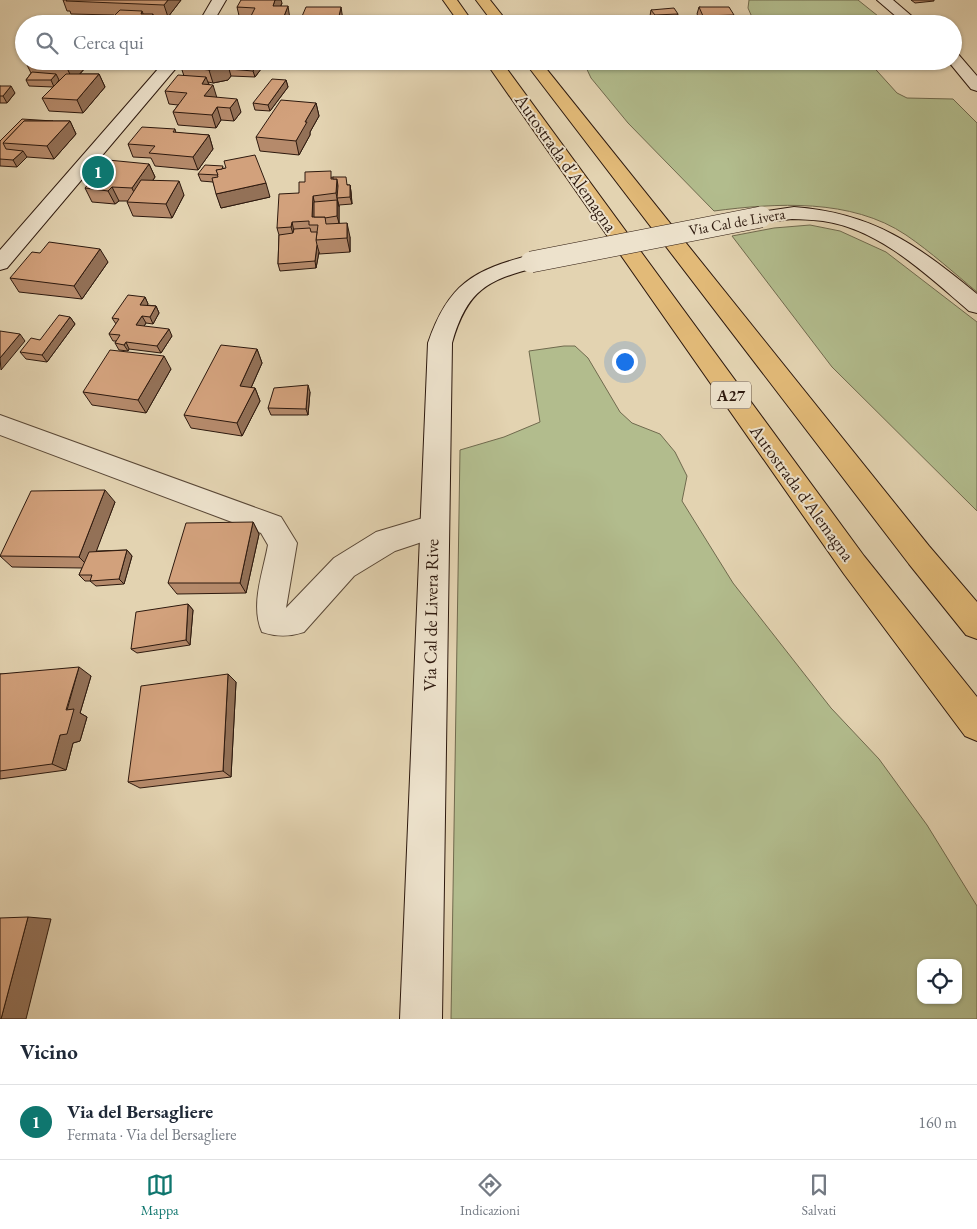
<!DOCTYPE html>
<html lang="it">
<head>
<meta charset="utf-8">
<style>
	:root { --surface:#fff; --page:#f2f2f3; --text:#1f2937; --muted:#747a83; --line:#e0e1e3; --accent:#0f766e }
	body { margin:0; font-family:"EB Garamond",serif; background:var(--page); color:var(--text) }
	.controls { position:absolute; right:15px; bottom:15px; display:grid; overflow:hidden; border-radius:10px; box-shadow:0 1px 4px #0004 }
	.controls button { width:45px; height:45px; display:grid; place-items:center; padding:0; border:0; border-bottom:1px solid var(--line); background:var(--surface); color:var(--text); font:25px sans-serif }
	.you { position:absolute; left:624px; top:361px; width:18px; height:18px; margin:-12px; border:4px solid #fff; border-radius:50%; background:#1a73e8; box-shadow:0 0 0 8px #1a73e833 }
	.badge { display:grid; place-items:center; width:32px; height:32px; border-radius:50%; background:var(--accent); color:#fff; font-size:16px; font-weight:700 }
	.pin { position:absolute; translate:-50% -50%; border:2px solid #fff; box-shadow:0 1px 5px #0006 }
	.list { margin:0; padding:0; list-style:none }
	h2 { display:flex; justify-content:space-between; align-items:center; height:65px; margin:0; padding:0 20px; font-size:21px }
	h2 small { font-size:16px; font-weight:400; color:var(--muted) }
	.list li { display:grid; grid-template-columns:32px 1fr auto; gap:15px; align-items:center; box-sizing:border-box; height:75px; padding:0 20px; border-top:1px solid var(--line) }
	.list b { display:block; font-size:19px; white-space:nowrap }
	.list p { margin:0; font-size:16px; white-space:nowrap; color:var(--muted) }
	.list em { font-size:16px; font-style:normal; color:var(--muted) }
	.icon { flex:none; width:28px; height:28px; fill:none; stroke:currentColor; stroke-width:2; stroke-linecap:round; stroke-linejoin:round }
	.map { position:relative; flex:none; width:977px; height:1019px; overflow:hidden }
	.search { position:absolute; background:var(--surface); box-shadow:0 1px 4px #0004; left:15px; right:15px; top:15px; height:55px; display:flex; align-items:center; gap:12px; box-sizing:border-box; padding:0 18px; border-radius:28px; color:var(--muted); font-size:19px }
	.sheet { height:140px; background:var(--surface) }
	nav { display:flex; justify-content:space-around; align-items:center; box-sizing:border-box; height:70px; border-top:1px solid var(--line); background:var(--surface); font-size:14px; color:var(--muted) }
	nav a { display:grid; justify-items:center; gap:2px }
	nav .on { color:var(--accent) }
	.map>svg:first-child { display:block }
</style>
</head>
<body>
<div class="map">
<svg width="977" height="1019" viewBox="0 0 977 1019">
	<rect width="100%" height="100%" fill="#e3d3b1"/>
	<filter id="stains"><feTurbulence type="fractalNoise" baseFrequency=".004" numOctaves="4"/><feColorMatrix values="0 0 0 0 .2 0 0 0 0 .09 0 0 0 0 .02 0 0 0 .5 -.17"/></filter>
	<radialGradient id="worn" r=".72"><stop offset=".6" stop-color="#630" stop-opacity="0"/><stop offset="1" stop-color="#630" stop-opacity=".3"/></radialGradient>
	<!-- green -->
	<g fill="#b2bc8d" stroke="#706a4e" fill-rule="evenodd">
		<polygon points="749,0 858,0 888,24 755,24 748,8"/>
		<path d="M583,61H868L897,93L907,98L953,99L977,123V292C954,273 931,252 906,235C851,198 776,203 714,211L628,123L591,78Z"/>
		<polygon points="810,225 840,231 886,252 977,322 977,511 832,367 732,236 774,228"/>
		<path d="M564,346H575L588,358L620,412L632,423L660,434L675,452L687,476L682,501L733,583L831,708L879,759L927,825L977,906V1019H451L460,450L504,437L540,422L529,351ZM921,963H958V1000H921Z"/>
	</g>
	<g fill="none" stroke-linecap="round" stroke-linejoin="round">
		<defs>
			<path id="street" d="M0,415L281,517L297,543L286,608L334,558L376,532L433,515L443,519L447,527L443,535L395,551L354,576L304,632C289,637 277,637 262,632C250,605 263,573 268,545L261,533L0,435Z"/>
			<g id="secondary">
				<polygon points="212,0 226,0 212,24 198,24"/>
				<polygon points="877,0 893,0 921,24 905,24"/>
				<polygon points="953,52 958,54 977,76 977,91 971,89 948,61 953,61"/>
				<polygon points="165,61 182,61 7,268 0,270 0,250"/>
				<path d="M794,207C874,213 917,245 977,294V313L969,311C928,276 880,229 823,221C813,220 802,219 792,219C780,220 767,224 754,221L751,217L754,213Z"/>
				<path d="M531,255L538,257L541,262L538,267C487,280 467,290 452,343L442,1019H400L428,343C448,284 473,270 531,255Z"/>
			</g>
			<g id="highway">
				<polygon points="443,0 457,0 474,24 460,24"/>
				<polygon points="476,0 490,0 509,24 494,24"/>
				<polygon points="485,61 501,61 864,556 977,697 977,741 965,736 844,574"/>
				<polygon points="524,61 540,61 929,546 977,602 977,639 966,635 909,564"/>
			</g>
		</defs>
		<!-- street casing -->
		<use href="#street" stroke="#5a4837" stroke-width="2"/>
		<!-- secondary casing -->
		<use href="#secondary" stroke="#2d190e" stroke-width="2"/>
		<!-- highway casing -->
		<use href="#highway" stroke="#2d190e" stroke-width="2"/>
		<!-- street -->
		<use href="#street" fill="#ede2cc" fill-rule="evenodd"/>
		<!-- secondary -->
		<use href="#secondary" fill="#ede2cc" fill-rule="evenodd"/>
		<!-- highway -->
		<use href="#highway" fill="#e2ba78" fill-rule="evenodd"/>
		<defs>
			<polyline id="secondary-bridge" points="531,262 761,217"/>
		</defs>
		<!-- secondary-bridge casing -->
		<use href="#secondary-bridge" stroke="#2d190e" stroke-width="22" stroke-linecap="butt"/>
		<!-- secondary-bridge -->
		<use href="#secondary-bridge" stroke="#ede2cc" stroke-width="21"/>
	</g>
	<!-- wall -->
	<g fill="#b58a6b" stroke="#2d190e">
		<polygon points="63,0 181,0 168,17 153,17 156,24 106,24 114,15 71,14 70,11 67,11"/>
		<polygon points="911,0 934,0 934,1 915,3"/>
		<polygon points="282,3 281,6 290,19 289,24 247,24 249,20 240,20 237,7"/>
		<polygon points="699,7 734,15 732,22 701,22 697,14"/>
		<polygon points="651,10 678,14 677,21 654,22 650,16"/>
		<polygon points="343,20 342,24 301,24 300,21"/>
		<polygon points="30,61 125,61 117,69 86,67 80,74 99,74 105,87 83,113 49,111 42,98 53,87 29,86 26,80 31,73 27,65"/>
		<polygon points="186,61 263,61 264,65 255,77 231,76 228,80 213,83 208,82 216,97 241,112 234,121 221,120 216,128 178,125 173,112 178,105 169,104 165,91 184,76 181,67"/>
		<polygon points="305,61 331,61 326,66"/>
		<polygon points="286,80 288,87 270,111 255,110 253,103"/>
		<polygon points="0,86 15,93 7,103 0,103"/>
		<polygon points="316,103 319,116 310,132 310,135 299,155 260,151 256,137"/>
		<polygon points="53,121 70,121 76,134 54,159 27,157 17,167 0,166 0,141"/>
		<polygon points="175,129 176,133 209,135 213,149 198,170 155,166 151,158 133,157 128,144"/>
		<polygon points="149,164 155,177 153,180 184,195 172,218 133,216 127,202 128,201 119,201 115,204 92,202 85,188"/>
		<polygon points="224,168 270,197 221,208 213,182 201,181 198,174"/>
		<polygon points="333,177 348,185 350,185 351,192 352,204 339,205 339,223 350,237 350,252 319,254 319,252 316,268 280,271 278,264 279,235 277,228 299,193 305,182"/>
		<polygon points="108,262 82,299 19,292 10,278"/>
		<polygon points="145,297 148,304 147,305 156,306 159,313 153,324 146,323 144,326 172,336 161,353 129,349 128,351 119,350 115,343 116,341 113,341 109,334 116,324 112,318"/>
		<polygon points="70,317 75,324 47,362 26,359 20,352 40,340"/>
		<polygon points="257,349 262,363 251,388 255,388 260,401 242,436 191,428 184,415"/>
		<polygon points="171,369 146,413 92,405 83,392"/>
		<polygon points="310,392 308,415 271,415 268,408"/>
		<polygon points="115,502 96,551 127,550 132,556 124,584 96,586 90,581 85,581 79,575 82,568 12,567 0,556"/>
		<polygon points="253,522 259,534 246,593 177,594 168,583"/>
		<polygon points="188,604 193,610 190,645 137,653 131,649"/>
		<polygon points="0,674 91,676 80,713 87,717 80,741 73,743 66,770 0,779"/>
		<polygon points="236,682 231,777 140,788 128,782"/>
	</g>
	<!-- shaded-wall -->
	<g fill="#937157" stroke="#2d190e">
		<polygon points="168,0 181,0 168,17 164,5"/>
		<polygon points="275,0 281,0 282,3 275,18 273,6"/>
		<polygon points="288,6 290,19 289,24 281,24"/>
		<polygon points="341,7 343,20 342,24 338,24 338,21"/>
		<polygon points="142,11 146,21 153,14 156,24 144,24 141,14"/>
		<polygon points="83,19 86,24 81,24"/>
		<polygon points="74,61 84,61 86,67 73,81 67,68"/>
		<polygon points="114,61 125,61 117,69"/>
		<polygon points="229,61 242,61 229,69 231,76 228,80 213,83 209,70"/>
		<polygon points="260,61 263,61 264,65 255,77 253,71"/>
		<polygon points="325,61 331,61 326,66"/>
		<polygon points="56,74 59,80 54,87 51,80"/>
		<polygon points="99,74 105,87 83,113 77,100"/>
		<polygon points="206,77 210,88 213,85 217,98 204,96 202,84"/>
		<polygon points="286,80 288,87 270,111 268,105"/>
		<polygon points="11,86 15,93 7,103 3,96"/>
		<polygon points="237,99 241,112 234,121 230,108"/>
		<polygon points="316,103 319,116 310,132 310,135 299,155 296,141 305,122"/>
		<polygon points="217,107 221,120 216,128 212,115"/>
		<polygon points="70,121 76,134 54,159 47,146"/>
		<polygon points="209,135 213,149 198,170 193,157"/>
		<polygon points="23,151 27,157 17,167 13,160"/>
		<polygon points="149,164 155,177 138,202 132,188"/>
		<polygon points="337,179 339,193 337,198 339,207 336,193"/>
		<polygon points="179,181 184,195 172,218 166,204"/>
		<polygon points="266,183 270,197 221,208 216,194"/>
		<polygon points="350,185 351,192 352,204 350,197"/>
		<polygon points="112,187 119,201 115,204 108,191"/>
		<polygon points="313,196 316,209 316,219 312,217"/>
		<polygon points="337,200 339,207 339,223 337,216"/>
		<polygon points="292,222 295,236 295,240 291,227"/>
		<polygon points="347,223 350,237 350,252 347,238"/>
		<polygon points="317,245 319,252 316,268 315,261"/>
		<polygon points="100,249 108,262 82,299 74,286"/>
		<polygon points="145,297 148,304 144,311 140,305"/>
		<polygon points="156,306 159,313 153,324 150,317"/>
		<polygon points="142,316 146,323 140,332 136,325"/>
		<polygon points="70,317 75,324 47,362 42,355"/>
		<polygon points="169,329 172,336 161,353 157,346"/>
		<polygon points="20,334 25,341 1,370 0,358"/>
		<polygon points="126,342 129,349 128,351 124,345"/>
		<polygon points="257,349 262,363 246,399 240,386"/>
		<polygon points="164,356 171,369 146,413 138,400"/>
		<polygon points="308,385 310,392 308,415 306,409"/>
		<polygon points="255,388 260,401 242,436 237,423"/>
		<polygon points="105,490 115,502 90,568 79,557"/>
		<polygon points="253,522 259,534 246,593 240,583"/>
		<polygon points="127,550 132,556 124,584 119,579"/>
		<polygon points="188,604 193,610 190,645 186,640"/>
		<polygon points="79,667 91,676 80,713 87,717 80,741 73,743 66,770 52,764"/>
		<polygon points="228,674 236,682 231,777 223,771"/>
		<polygon points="28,917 51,919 26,1019 1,1019"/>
	</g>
	<!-- building -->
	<g fill="#d2a17c" stroke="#2d190e">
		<polygon points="67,0 168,0 164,5 66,1"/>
		<polygon points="241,0 275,0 273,6 288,6 281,24 247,24 255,8 237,7"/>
		<polygon points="306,7 341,7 338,21 300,21"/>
		<polygon points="699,7 729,7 734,15 703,16"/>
		<polygon points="674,8 678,14 655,15 651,10"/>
		<polygon points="120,10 142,11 141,14 153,14 144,24 106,24"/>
		<polygon points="73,19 83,19 81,24 72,24"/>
		<polygon points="30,61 74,61 67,68 27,65"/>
		<polygon points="186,61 229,61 224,67 209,70 181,67"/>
		<polygon points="235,61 260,61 253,71 229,69"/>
		<polygon points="32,72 56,74 51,80 26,80"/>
		<polygon points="66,74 99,74 77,100 42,98"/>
		<polygon points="178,75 206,77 202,84 213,85 204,96 237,99 230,108 217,107 212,115 173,112 187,93 165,91"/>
		<polygon points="272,79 286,80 268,105 253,103"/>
		<polygon points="11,86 3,96 0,96 0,86"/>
		<polygon points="281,100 316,103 305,122 307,122 296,141 256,137"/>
		<polygon points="22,119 53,121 24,121 3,143 6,149 23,151 13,160 0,159 0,141"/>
		<polygon points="24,121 70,121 47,146 3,143"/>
		<polygon points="142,127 175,129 173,132 209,135 193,157 149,153 155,146 128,144"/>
		<polygon points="255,155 266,183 216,194 212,178 218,177 216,170 226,168 224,161"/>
		<polygon points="108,160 149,164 132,188 112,187 108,191 85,188"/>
		<polygon points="205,165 223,166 222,169 216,170 218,175 198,174"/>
		<polygon points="331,171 331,179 337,179 336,193 313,196 312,217 325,217 326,224 347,223 347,238 316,240 318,225 309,225 309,221 292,222 291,227 277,228 279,194 299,193 299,182 305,182 305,172"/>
		<polygon points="333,177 346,177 347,185 350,185 350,197 337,198 338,186 337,179 333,179"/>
		<polygon points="141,180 179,181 166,204 127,202"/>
		<polygon points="337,200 337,216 325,218 325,217 314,217 314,202"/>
		<polygon points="310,228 311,232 317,232 316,240 317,245 315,261 278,264 279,235 293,233 294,229"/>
		<polygon points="49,242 100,249 74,286 10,278 32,252 40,253"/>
		<polygon points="128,295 145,297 140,305 156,306 150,317 142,316 136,325 169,329 157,346 126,342 124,345 115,343 120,335 109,334 119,319 112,318"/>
		<polygon points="59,315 70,317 42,355 20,352 31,338 40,340"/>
		<polygon points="0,331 20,334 0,358"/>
		<polygon points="221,345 257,349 240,386 255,388 237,423 184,415"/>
		<polygon points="110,350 164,356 138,400 83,392"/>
		<polygon points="308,385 306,409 268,408 274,388"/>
		<polygon points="105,490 79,557 0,556 31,491"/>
		<polygon points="253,522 240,583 168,583 186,523"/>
		<polygon points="127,550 119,579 90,581 92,575 79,575 89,552"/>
		<polygon points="188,604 186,640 131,649 136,612"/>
		<polygon points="79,667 66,710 74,709 67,734 60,735 52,764 0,771 0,674"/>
		<polygon points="228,674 223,771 128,782 141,686"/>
		<polygon points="28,917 1,1019 0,1019 0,918"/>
	</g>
	<g text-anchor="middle" stroke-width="4" stroke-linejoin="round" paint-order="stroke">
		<!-- far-street labels -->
		<g font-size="15" fill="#2d190e" stroke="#ede2cc">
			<text transform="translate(737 222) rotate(-10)" y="5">Via Cal de Livera</text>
		</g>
		<!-- shield labels -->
		<rect fill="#ede2cc" stroke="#675547" stroke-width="1" x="711" y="381.5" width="40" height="27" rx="4"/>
		<g font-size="16" font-weight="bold" fill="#2d190e">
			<text x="731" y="401">A27</text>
		</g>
		<!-- street labels -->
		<g font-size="18" fill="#2d190e" stroke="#ede2cc">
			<text transform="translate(566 163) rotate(55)" y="6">Autostrada d'Alemagna</text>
			<text transform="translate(802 493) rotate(54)" y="6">Autostrada d'Alemagna</text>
			<text transform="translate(431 615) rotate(-89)" y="6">Via Cal de Livera Rive</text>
		</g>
	</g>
	<rect width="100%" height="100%" filter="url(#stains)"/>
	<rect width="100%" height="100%" fill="url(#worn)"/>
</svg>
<div class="controls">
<button><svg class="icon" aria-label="locate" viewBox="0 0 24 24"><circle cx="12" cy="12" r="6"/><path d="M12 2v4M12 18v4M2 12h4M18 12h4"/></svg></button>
</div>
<div class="you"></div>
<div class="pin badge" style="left:98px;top:172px">1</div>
<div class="search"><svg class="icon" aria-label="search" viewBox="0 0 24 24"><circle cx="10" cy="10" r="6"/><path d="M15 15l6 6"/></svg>Cerca qui</div>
</div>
<section class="sheet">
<h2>Vicino<small></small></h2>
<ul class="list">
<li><span class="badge">1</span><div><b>Via del Bersagliere</b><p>Fermata · Via del Bersagliere</p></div><em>160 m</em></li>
</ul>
</section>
<nav>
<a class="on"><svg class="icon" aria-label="map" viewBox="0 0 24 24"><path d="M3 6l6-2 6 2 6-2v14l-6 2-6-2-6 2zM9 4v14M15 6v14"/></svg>Mappa</a>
<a><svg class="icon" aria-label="directions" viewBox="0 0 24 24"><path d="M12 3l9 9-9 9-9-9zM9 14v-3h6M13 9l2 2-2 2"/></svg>Indicazioni</a>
<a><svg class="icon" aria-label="saved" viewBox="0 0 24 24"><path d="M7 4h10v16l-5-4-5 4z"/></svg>Salvati</a>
</nav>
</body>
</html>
